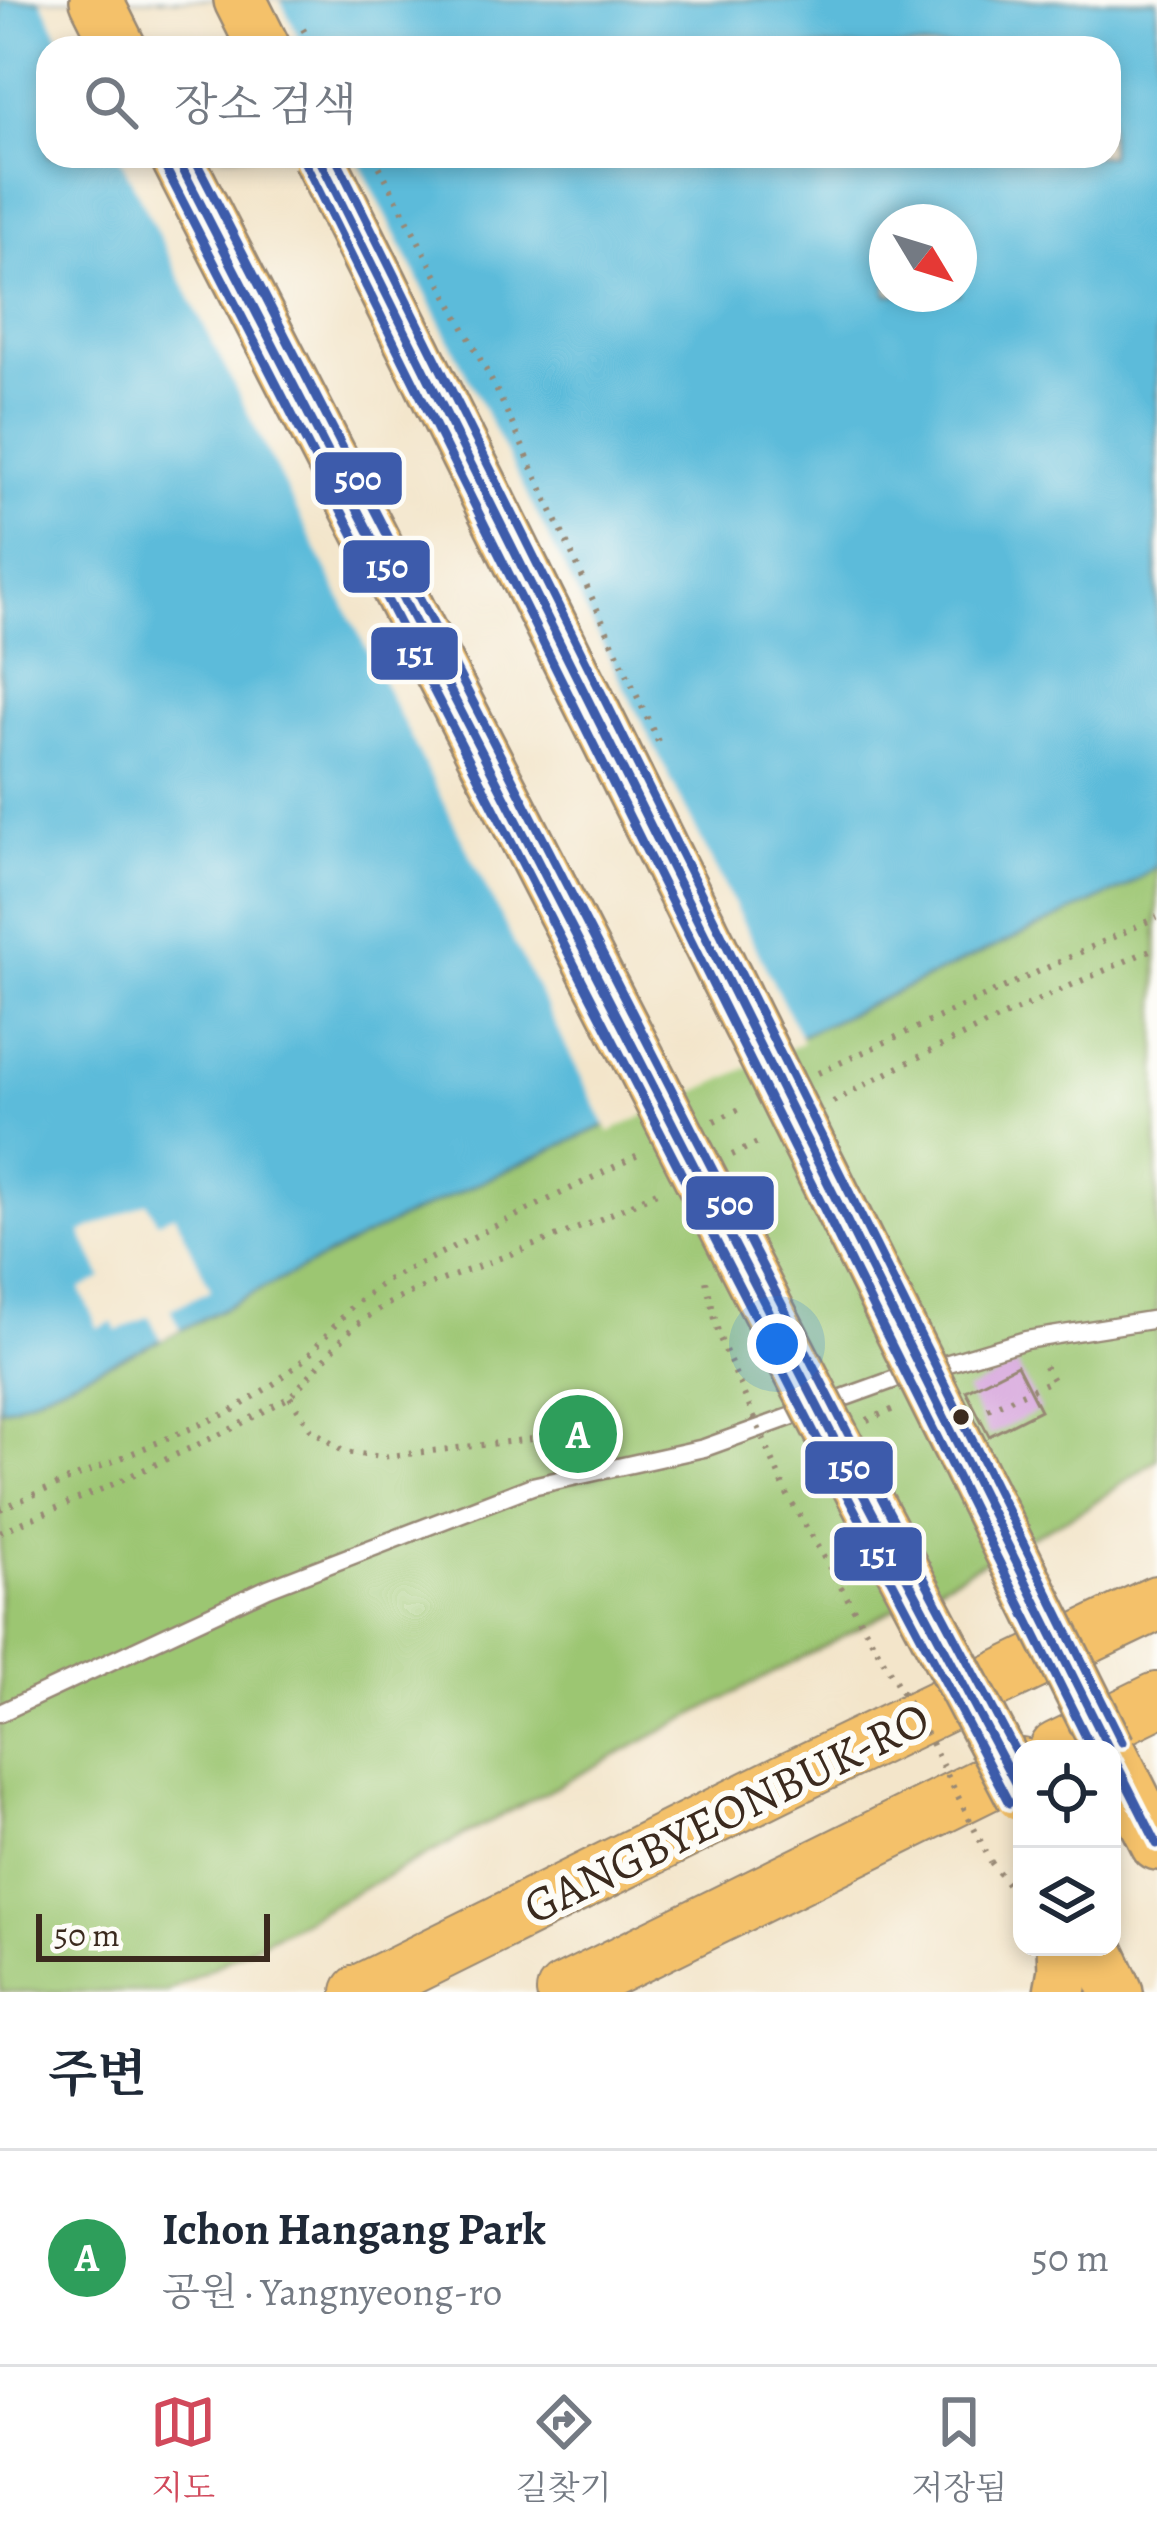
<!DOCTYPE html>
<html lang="ko">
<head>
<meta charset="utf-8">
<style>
	:root { --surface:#fff; --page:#f2f2f3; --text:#1f2937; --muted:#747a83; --line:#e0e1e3; --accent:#d1495b }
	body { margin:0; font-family:Alegreya,"Noto Serif KR",serif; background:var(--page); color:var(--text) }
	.controls { position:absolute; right:36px; bottom:36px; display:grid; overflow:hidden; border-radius:24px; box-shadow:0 6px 18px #0003 }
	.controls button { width:108px; height:108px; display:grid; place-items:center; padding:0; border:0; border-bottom:3px solid var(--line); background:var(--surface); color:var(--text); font:60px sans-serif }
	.compass { position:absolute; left:869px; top:204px; width:108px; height:108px; border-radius:50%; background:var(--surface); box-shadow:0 6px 18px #0003; rotate:128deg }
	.scale { position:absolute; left:36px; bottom:30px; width:234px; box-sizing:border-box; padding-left:12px; border:6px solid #3b2a1e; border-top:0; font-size:33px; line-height:42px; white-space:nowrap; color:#3b2a1e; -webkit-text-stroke:9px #fdfcf7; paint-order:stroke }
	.you { position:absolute; left:777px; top:1344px; width:42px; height:42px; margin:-30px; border:9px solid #fff; border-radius:50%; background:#1a73e8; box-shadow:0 0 0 18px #1a73e833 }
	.badge { display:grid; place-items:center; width:78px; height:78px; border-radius:50%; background:var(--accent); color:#fff; font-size:39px; font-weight:700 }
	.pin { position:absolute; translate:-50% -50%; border:6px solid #fff; box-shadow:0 3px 12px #0006 }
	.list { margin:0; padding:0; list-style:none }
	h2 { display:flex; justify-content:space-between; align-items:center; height:156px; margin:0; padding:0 48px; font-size:51px }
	h2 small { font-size:39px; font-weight:400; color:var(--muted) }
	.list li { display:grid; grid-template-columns:78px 1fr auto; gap:36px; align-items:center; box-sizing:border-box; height:216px; padding:0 48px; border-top:3px solid var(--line) }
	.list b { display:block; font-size:45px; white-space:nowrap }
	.list p { margin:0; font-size:39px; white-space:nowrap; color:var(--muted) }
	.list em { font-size:39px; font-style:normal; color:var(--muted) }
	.icon { flex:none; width:66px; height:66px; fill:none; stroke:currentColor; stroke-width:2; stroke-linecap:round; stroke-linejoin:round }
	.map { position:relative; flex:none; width:1157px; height:1992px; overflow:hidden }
	.search { position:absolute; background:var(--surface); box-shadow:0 6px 18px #0003; left:36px; right:36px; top:36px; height:132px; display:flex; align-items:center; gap:30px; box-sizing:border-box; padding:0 42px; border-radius:36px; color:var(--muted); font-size:45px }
	.sheet { height:372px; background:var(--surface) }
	nav { display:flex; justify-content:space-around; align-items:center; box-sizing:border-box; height:168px; border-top:3px solid var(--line); background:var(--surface); font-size:33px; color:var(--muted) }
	nav a { display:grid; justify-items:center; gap:6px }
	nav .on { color:var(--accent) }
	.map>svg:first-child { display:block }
</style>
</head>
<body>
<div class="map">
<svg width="1157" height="1992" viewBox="0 0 1157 1992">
	<rect width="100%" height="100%" fill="#fdfcf7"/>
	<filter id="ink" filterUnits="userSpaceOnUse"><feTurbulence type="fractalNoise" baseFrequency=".00833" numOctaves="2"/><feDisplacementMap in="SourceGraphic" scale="24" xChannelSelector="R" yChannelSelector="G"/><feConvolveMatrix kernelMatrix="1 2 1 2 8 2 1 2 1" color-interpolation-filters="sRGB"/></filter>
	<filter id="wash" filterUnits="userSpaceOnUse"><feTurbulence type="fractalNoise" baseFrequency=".004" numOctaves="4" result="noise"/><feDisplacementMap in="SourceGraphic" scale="48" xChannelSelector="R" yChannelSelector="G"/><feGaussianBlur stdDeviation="2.7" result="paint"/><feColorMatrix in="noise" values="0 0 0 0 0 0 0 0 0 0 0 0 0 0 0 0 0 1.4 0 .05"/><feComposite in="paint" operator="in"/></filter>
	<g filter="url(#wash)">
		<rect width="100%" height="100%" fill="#f3e5ca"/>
		<!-- green -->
		<polygon fill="#9cc672" stroke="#6c7848" stroke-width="3" points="1157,866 1157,1459 1090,1506 166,1992 0,1992 0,1409 15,1405 161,1340 396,1221 1126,887"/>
		<!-- water -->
		<path fill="#5bbbda" stroke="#4b727c" stroke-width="3" fill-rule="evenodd" d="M0,0H1157V866L1126,887L396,1221L161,1340L15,1405L0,1409ZM48,48H1109V156H48ZM887,222H959V294H887Z"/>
		<!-- pier -->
		<g fill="#f3e5ca">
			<polygon points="41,0 280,0 304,48 65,48"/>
			<polygon points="119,156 356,156 803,1042 609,1132"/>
			<polygon points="147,1202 157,1222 175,1214 211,1290 171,1309 181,1330 161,1340 149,1316 117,1331 113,1322 98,1328 80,1289 102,1278 81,1233"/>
		</g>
		<g id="blocks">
			<!-- building -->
			<polygon fill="#d19ad9" points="1017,1365 1040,1410 989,1436 966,1391"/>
		</g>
	</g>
	<g filter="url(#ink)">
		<use href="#blocks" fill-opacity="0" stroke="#978874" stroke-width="3"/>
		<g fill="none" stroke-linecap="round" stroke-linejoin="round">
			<defs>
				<polyline id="service" points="0,1713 268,1588 532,1486 704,1448 898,1378 1026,1340 1157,1319"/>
				<g id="primary">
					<polyline points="96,0 120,48"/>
					<polyline points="240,0 264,48"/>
					<polyline points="1112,1755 1157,1844"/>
					<polyline points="1096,1947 1117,1992"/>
					<polyline points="1060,1992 1064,1970 1063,1947"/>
				</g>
				<g id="trunk">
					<polyline points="1057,1749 1157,1700"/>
					<polyline points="360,1992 788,1780 1157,1603"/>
					<polyline points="564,1992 1022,1766"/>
				</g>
			</defs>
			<!-- service casing -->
			<use href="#service" stroke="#978874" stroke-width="21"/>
			<!-- primary casing -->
			<use href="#primary" stroke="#978874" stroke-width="56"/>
			<!-- trunk casing -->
			<use href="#trunk" stroke="#978874" stroke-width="58"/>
			<!-- path -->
			<g stroke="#978874" stroke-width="6" stroke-dasharray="3 9" stroke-linecap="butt">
				<polyline points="303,29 314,48"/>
				<polyline points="818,1073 1157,917"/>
				<path d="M833,1102C938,1044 1047,996 1157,947"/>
				<polyline points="714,1121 746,1106"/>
				<polyline points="732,1155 764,1140"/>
				<polyline points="290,1397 311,1429 344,1452 382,1457 540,1438 608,1442"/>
				<polyline points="988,1409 1053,1380 1042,1362"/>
				<polyline points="867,1420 894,1409"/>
				<polyline points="0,1509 232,1411 275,1383 307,1357 352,1306 385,1281 642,1153"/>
				<polyline points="0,1532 111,1485 231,1429 290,1397 353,1327 382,1307 414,1291 594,1222 661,1190"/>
				<polyline points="991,1862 1022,1904"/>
			</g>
			<!-- service -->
			<use href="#service" stroke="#fff" stroke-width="16"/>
			<!-- primary -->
			<use href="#primary" stroke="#f4c16a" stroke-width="51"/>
			<!-- trunk -->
			<use href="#trunk" stroke="#f4c16a" stroke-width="54"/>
			<defs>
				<g id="primary-bridge">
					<polyline points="176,156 846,1462 1022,1796"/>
					<polyline points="318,156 1109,1749"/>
				</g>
			</defs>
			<!-- primary-bridge casing -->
			<use href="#primary-bridge" stroke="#978874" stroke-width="56" stroke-linecap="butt"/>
			<!-- path-bridge -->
			<g stroke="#978874" stroke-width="6" stroke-dasharray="3 9" stroke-linecap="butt">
				<polyline points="374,156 498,393 660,746"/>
				<polyline points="706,1281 719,1336 787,1494 929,1739 991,1862"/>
			</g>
			<!-- primary-bridge -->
			<use href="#primary-bridge" stroke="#f4c16a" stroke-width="51"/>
			<defs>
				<g id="bus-1">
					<polyline points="176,156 846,1462 1022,1796"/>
					<polyline points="318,156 1109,1749"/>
					<polyline points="1112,1755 1157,1844"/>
				</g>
				<g id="bus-2">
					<polyline points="163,163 833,1469 1009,1803"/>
					<polyline points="305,163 1092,1749"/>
				</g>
				<g id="bus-3">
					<polyline points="193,156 859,1455 1022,1764"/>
					<polyline points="335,156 1122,1742"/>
				</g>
			</defs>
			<!-- bus-1 casing -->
			<use href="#bus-1" stroke="#fdfcf7" stroke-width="18"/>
			<!-- bus-2 casing -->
			<use href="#bus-2" stroke="#fdfcf7" stroke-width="18"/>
			<!-- bus-3 casing -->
			<use href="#bus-3" stroke="#fdfcf7" stroke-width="18"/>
			<!-- bus-1 -->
			<use href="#bus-1" stroke="#3d5bab" stroke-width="9"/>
			<!-- bus-2 -->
			<use href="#bus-2" stroke="#3d5bab" stroke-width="9"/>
			<!-- bus-3 -->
			<use href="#bus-3" stroke="#3d5bab" stroke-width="9"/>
		</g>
	</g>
	<!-- markers -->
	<circle fill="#3b2a1e" stroke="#fdfcf7" stroke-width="4.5" cx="961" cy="1417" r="10"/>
	<g text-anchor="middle" stroke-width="12" stroke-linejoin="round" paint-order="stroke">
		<!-- street labels -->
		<g font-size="48" fill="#3b2a1e" stroke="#fdfcf7">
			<text transform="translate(726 1812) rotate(-26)" y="17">GANGBYEONBUK-RO</text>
		</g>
	</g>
	<g stroke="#fdfcf7" stroke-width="4.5">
		<rect x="313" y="450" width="91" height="57" rx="12" fill="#3d5bab"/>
		<rect x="341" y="538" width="91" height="57" rx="12" fill="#3d5bab"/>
		<rect x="369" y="625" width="91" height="57" rx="12" fill="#3d5bab"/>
		<rect x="684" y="1174" width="92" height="58" rx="12" fill="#3d5bab"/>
		<rect x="803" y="1439" width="92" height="57" rx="12" fill="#3d5bab"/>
		<rect x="832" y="1525" width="92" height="58" rx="12" fill="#3d5bab"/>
	</g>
	<g font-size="33" text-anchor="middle" font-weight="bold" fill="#fff">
		<text x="358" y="490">500</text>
		<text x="387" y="578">150</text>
		<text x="415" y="665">151</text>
		<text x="730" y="1215">500</text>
		<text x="849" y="1479">150</text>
		<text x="878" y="1566">151</text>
	</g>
</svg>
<div class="controls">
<button><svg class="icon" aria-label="locate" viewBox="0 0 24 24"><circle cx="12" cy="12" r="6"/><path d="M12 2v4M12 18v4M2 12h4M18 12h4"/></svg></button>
<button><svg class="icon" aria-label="layers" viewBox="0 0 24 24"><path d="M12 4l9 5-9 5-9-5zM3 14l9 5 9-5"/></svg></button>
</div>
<svg class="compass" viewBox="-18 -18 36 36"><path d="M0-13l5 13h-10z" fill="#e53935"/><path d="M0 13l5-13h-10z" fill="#747a83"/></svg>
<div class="scale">50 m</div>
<div class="you"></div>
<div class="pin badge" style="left:578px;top:1434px;background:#2e9e5b">A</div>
<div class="search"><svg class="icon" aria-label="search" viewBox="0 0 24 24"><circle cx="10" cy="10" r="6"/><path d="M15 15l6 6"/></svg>장소 검색</div>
</div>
<section class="sheet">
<h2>주변<small></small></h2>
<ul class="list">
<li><span class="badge" style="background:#2e9e5b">A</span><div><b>Ichon Hangang Park</b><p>공원 · Yangnyeong-ro</p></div><em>50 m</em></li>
</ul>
</section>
<nav>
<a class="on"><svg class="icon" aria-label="map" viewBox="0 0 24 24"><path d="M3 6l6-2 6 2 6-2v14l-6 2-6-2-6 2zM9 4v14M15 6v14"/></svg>지도</a>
<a><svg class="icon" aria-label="directions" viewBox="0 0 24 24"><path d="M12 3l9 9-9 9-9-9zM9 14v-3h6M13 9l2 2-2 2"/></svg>길찾기</a>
<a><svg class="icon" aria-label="saved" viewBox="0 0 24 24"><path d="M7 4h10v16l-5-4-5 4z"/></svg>저장됨</a>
</nav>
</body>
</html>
